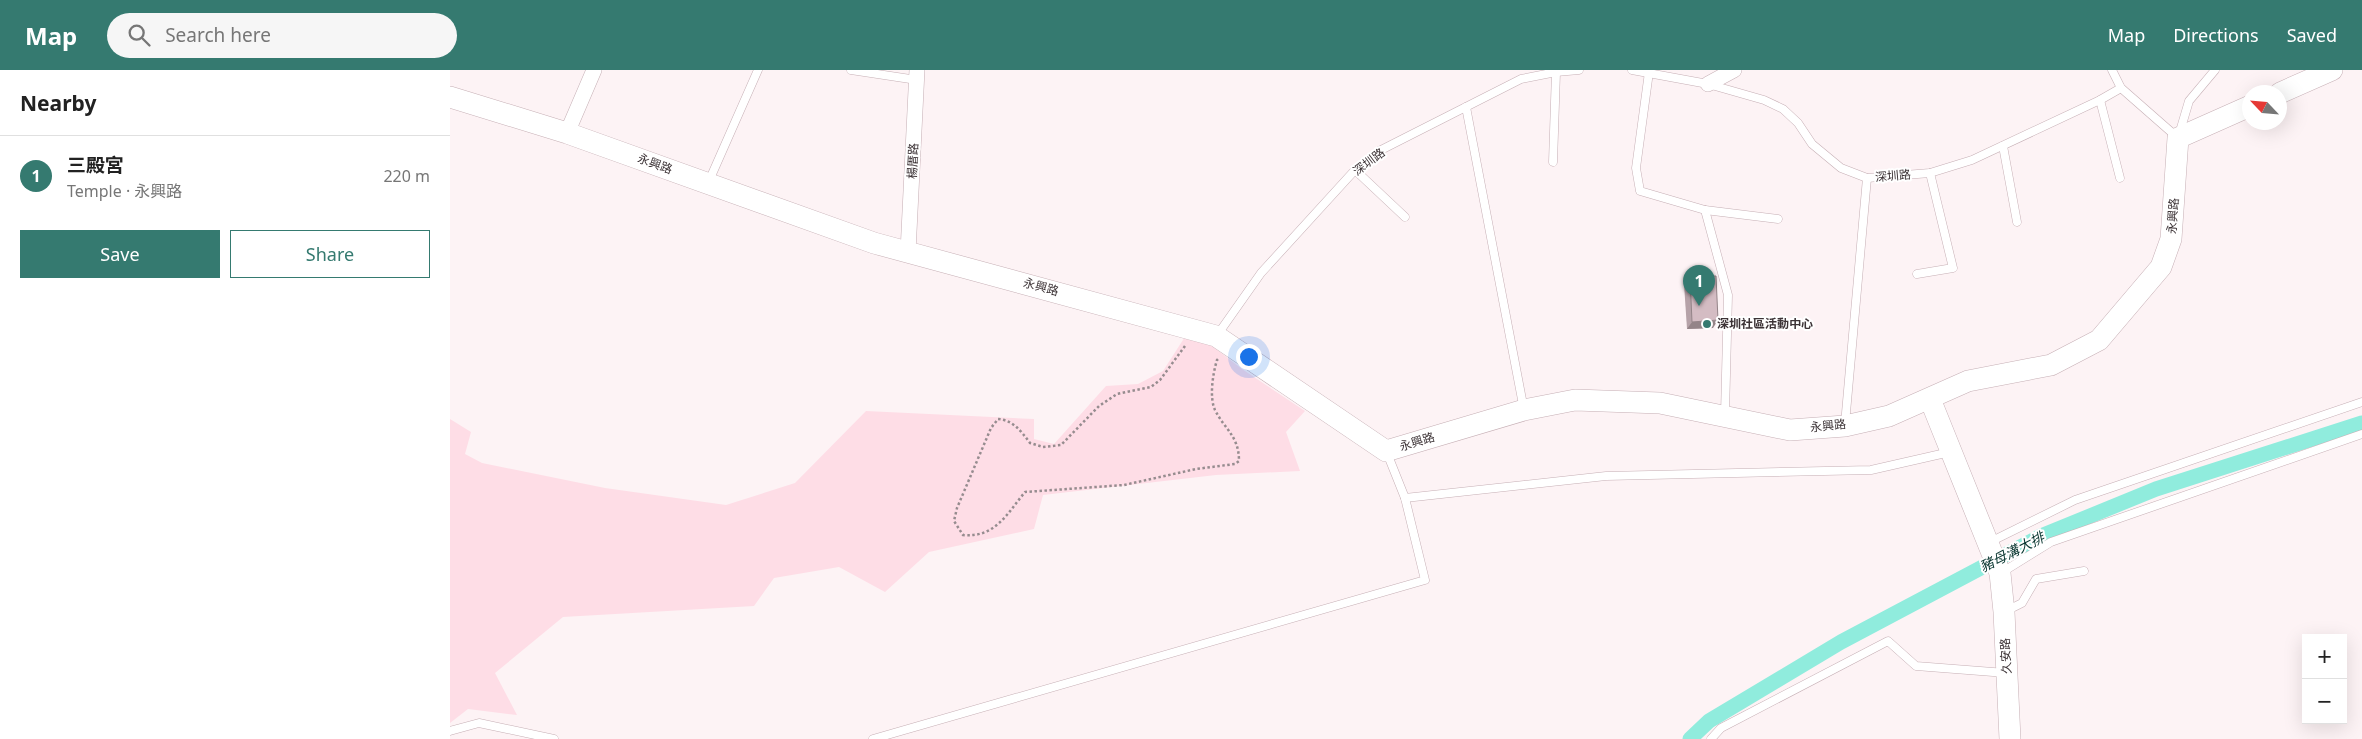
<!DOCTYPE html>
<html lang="en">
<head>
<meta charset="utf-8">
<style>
	:root { --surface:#fff; --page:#f6f6f6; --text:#222; --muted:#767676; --line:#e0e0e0; --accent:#357a70 }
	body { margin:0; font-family:"Noto Sans","Noto Sans TC",sans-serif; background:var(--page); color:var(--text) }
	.controls { position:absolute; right:15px; bottom:15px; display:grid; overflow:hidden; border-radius:0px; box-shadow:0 5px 20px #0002 }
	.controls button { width:45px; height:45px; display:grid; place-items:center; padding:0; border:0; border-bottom:1px solid var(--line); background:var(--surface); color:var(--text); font:25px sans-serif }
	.compass { position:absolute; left:1792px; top:15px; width:45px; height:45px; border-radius:50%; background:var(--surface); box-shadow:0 5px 20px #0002; rotate:296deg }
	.you { position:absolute; left:798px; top:286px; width:18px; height:18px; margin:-12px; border:4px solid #fff; border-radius:50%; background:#1a73e8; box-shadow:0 0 0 8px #1a73e833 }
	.badge { display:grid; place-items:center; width:32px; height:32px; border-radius:50%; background:var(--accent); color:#fff; font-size:16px; font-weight:700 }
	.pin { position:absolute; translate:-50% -41px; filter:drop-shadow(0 1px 2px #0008) }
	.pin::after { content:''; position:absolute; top:26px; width:18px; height:15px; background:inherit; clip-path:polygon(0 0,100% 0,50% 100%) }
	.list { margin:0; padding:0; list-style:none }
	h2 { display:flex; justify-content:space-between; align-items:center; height:65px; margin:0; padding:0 20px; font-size:21px }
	h2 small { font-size:16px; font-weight:400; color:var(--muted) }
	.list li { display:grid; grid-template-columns:32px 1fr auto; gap:15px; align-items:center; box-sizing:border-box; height:80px; padding:0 20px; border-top:1px solid var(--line) }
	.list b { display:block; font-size:19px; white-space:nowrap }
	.list p { margin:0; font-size:16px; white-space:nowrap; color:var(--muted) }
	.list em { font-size:16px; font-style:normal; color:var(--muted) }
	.actions { display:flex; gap:10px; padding:15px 20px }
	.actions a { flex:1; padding:11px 0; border:1px solid var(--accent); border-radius:0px; text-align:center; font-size:18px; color:var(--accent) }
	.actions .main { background:var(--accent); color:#fff }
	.icon { flex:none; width:28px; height:28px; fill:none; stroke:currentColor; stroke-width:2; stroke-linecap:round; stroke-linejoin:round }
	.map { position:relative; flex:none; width:1912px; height:669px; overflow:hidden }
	header { display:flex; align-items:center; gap:30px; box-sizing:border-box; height:70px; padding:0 25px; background:var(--accent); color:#fff }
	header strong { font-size:24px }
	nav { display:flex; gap:28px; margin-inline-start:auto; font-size:18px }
	.search { width:350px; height:45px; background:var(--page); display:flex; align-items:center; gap:12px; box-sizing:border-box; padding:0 18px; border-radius:28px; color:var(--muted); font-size:19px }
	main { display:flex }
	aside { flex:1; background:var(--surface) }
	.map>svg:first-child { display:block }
</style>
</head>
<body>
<header>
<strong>Map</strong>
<div class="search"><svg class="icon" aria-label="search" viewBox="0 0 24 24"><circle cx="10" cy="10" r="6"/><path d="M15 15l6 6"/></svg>Search here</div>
<nav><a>Map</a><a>Directions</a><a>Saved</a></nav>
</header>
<main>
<aside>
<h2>Nearby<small></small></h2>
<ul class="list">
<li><span class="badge">1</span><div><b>三殿宮</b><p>Temple · 永興路</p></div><em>220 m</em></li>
</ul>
<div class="actions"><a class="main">Save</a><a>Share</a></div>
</aside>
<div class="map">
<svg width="1912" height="669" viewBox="0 0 1912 669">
	<rect width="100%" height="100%" fill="#fdf3f5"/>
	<!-- green -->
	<polygon fill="#fedde6" points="740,259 792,299 855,341 836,362 850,401 766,405 593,425 584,459 479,482 435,522 389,497 324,508 304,536 113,547 45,603 67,645 18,639 0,653 0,349 21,362 15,384 32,393 155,418 276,435 345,413 416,341 584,349 584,369 604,374 656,316 688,314 713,301"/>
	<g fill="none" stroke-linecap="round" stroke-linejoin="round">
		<!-- canal -->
		<polyline stroke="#90ecdd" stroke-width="15" points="1240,669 1259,651 1391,572 1591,466 1706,419 1912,353"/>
		<defs>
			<g id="lane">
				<polyline points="401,0 467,10"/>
				<polyline points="1182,0 1258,14 1314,30 1333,39 1348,53 1362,74 1391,98 1417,108 1480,103 1522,90 1650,30 1671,18"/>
				<polyline points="1662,0 1671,18 1728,68 1739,31 1765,0"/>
				<polyline points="1199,2 1186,98 1190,121 1255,140 1328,149"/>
				<polyline points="1650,30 1670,108"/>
				<polyline points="1016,37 1074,340"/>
				<polyline points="1553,76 1567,152"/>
				<polyline points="1103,92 1106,2"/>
				<polyline points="905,100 955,147"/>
				<polyline points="259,111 308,0"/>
				<polyline points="1255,140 1278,225 1275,344"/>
				<polyline points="1467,204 1503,198 1480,103"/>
				<polyline points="768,264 811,203 905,100 929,81 1071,9 1106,2 1129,0"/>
				<polyline points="1395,354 1417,108"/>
				<polyline points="955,428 1156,406 1421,400 1500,382"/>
				<polyline points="1540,472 1625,430 1912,332"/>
				<polyline points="1551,503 1601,472 1912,364"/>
				<polyline points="1556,541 1572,533 1586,509 1634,501"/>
				<polyline points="0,661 29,653 104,669"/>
				<polyline points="423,669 975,510 955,428 937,383"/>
				<polyline points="1261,669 1271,658 1438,571 1466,596 1556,603"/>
			</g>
			<g id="street">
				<polyline points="1258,14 1284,0"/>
				<polyline points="117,63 144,0"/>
				<polyline points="458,182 467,0"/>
			</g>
			<g id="secondary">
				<polyline points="1830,23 1882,0"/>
				<polyline points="0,27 117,63 424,173 766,266 936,381 1074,340 1125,330 1210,333 1340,360 1395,356 1439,346 1518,311 1601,295 1649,270 1711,197 1721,169 1728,68 1800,36"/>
				<polyline points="1480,329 1550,503 1554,542 1560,669"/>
			</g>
		</defs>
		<!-- lane casing -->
		<use href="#lane" stroke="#c6afb5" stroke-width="9"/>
		<!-- street casing -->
		<use href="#street" stroke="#c6afb5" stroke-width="16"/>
		<!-- secondary casing -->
		<use href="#secondary" stroke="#c6afb5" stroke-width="22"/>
		<!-- path -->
		<path stroke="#968c8f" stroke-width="2.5" stroke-dasharray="2.5 2.5" stroke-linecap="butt" d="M735,276L710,310L701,317L667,324L649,336L611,375L593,377L580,373C571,361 563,350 548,349L541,358L507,438L504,451L513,465C545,468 557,444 575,422L674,415L746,399L785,394L789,391C789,366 775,360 765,340C759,327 763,303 767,290L769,288"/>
		<!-- lane -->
		<use href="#lane" stroke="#fff" stroke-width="8"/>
		<!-- street -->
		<use href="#street" stroke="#fff" stroke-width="15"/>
		<!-- secondary -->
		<use href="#secondary" stroke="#fff" stroke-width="21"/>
	</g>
	<!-- wall -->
	<polygon fill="#b6a2a8" points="1240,207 1263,258 1237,259 1234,214"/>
	<!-- shaded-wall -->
	<polygon fill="#948488" points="1268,250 1263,258 1237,259 1242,252"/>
	<!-- building -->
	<polygon fill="#d4bcc3" stroke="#948488" points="1266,206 1268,250 1242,252 1240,207"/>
	<!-- markers -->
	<circle fill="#357a70" stroke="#fff" stroke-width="2" cx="1257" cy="254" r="5"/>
	<g text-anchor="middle" stroke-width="4" stroke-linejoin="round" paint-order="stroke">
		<!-- street labels -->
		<g font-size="12" fill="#3c3336" stroke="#fff">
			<text transform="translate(463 91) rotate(-87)" y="4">楊厝路</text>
			<text transform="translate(919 92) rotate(-37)" y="4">深圳路</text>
			<text transform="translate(205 94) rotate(20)" y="4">永興路</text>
			<text transform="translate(1443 106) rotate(-5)" y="4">深圳路</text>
			<text transform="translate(1723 146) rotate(-86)" y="4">永興路</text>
			<text transform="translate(591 217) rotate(15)" y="4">永興路</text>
			<text transform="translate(1378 356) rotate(-6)" y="4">永興路</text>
			<text transform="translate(967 372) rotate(-17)" y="4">永興路</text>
			<text transform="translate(1556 586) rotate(-93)" y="4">久安路</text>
		</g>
		<!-- poi labels -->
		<g font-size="12" font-weight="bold" fill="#3c3336" stroke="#fff" text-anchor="start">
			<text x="1267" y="258">深圳社區活動中心</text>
		</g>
		<!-- water labels -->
		<g font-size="14" font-style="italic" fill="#0a3731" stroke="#fff">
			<text transform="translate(1562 482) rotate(-27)" y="5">豬母溝大排</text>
		</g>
	</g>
</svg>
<div class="controls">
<button>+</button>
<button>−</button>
</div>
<svg class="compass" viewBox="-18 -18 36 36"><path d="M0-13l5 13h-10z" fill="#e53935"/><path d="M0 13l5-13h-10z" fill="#767676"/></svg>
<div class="you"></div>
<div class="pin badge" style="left:1249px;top:236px">1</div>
</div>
</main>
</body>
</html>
